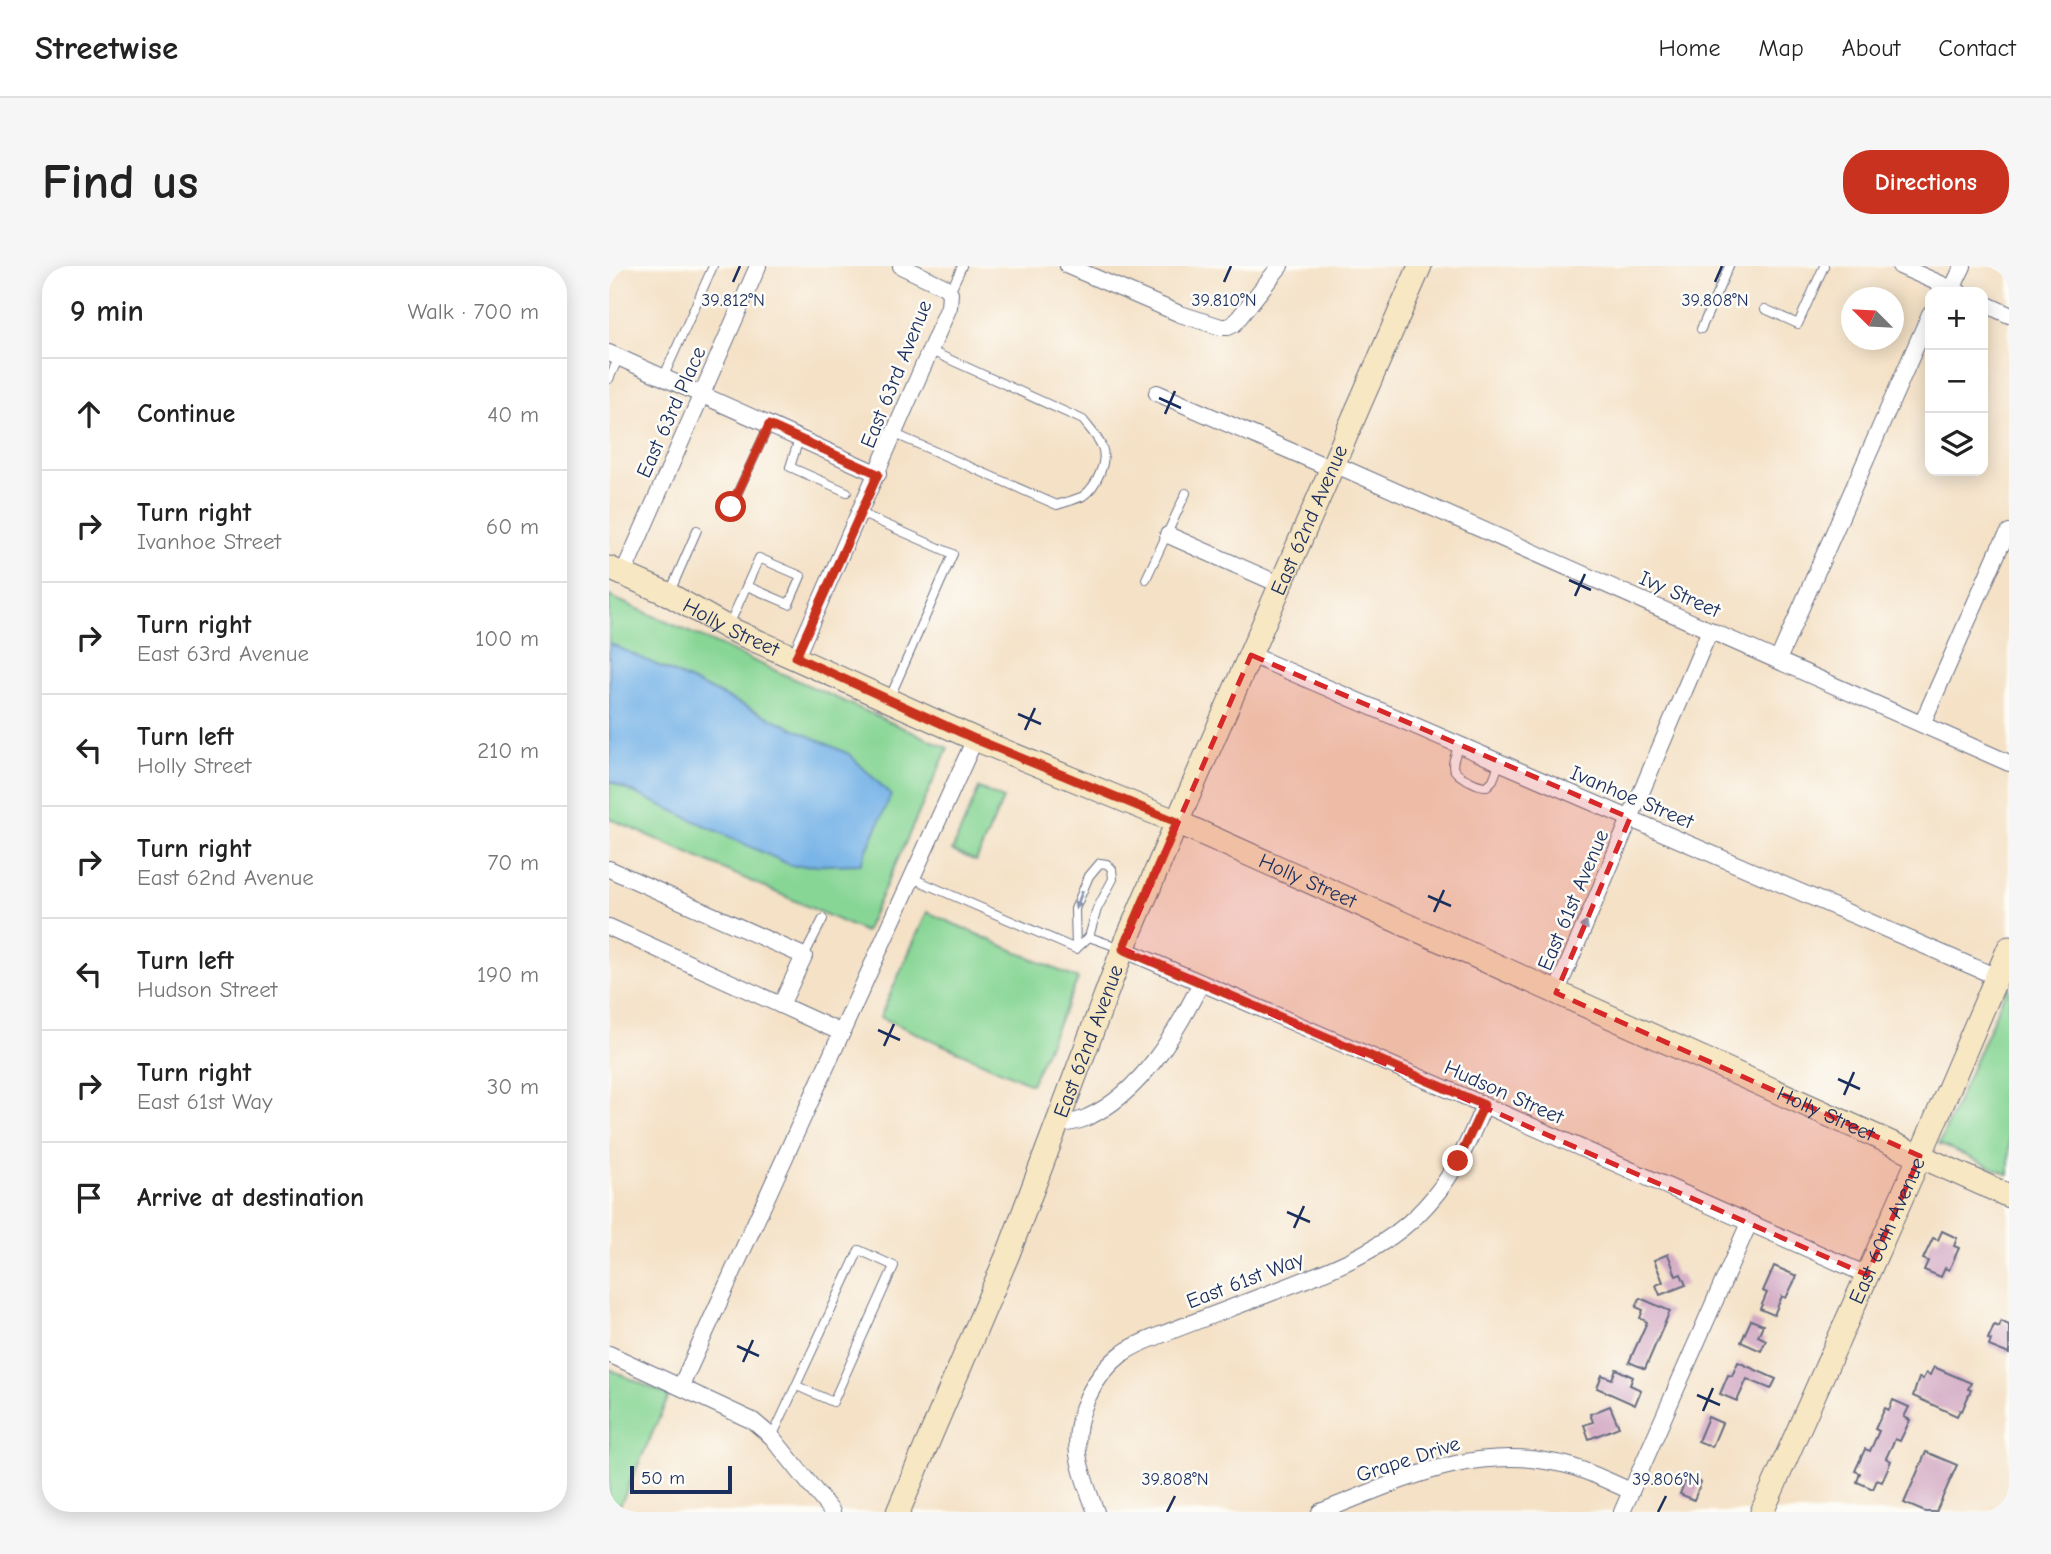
<!DOCTYPE html>
<html lang="en">
<head>
<meta charset="utf-8">
<style>
	:root { --surface:#fff; --page:#f6f6f6; --text:#222; --muted:#767676; --line:#e0e0e0; --accent:#c8321e }
	body { margin:0; font-family:"Comic Neue",sans-serif; background:var(--page); color:var(--text) }
	.controls { position:absolute; right:21px; top:21px; display:grid; overflow:hidden; border-radius:14px; box-shadow:0 4px 18px #0003 }
	.controls button { width:63px; height:63px; display:grid; place-items:center; padding:0; border:0; border-bottom:2px solid var(--line); background:var(--surface); color:var(--text); font:35px sans-serif }
	.compass { position:absolute; left:1232px; top:21px; width:63px; height:63px; border-radius:50%; background:var(--surface); box-shadow:0 4px 18px #0003; rotate:294deg }
	.scale { position:absolute; left:21px; bottom:18px; width:102px; box-sizing:border-box; padding-left:7px; border:4px solid #1b2f5e; border-top:0; font-size:19px; line-height:24px; white-space:nowrap; color:#1b2f5e; -webkit-text-stroke:5px #fdfcf7; paint-order:stroke }
	.stop { position:absolute; width:21px; height:21px; margin:-16px; border:5px solid #c8321e; border-radius:50%; background:#fff }
	.stop.end { background:#c8321e; border-color:#fff; box-shadow:0 2px 7px #0008 }
	.list { margin:0; padding:0; list-style:none }
	h2 { display:flex; justify-content:space-between; align-items:center; height:91px; margin:0; padding:0 28px; font-size:30px }
	h2 small { font-size:23px; font-weight:400; color:var(--muted) }
	.list li { display:grid; grid-template-columns:46px 1fr auto; gap:21px; align-items:center; box-sizing:border-box; height:112px; padding:0 28px; border-top:2px solid var(--line) }
	.list b { display:block; font-size:26px; white-space:nowrap }
	.list p { margin:0; font-size:23px; white-space:nowrap; color:var(--muted) }
	.list em { font-size:23px; font-style:normal; color:var(--muted) }
	.icon { flex:none; width:38px; height:38px; fill:none; stroke:currentColor; stroke-width:2; stroke-linecap:round; stroke-linejoin:round }
	.map { position:relative; flex:none; width:1400px; height:1246px; overflow:hidden; border-radius:28px }
	header { display:flex; align-items:center; gap:42px; box-sizing:border-box; height:98px; padding:0 35px; background:var(--surface); border-bottom:2px solid var(--line) }
	header strong { font-size:33px }
	nav { display:flex; gap:38px; margin-inline-start:auto; font-size:24px }
	.intro { display:flex; align-items:center; justify-content:space-between; box-sizing:border-box; height:168px; padding:0 42px }
	h1 { margin:0; font-size:49px }
	.button { padding:18px 32px; border-radius:28px; background:var(--accent); color:#fff; font-size:24px; font-weight:700 }
	main { display:flex; gap:42px; padding:0 42px }
	aside { flex:1; background:var(--surface); border-radius:28px; box-shadow:0 4px 18px #0003 }
	.map>svg:first-child { display:block }
</style>
</head>
<body>
<header>
<strong>Streetwise</strong>
<nav><a>Home</a><a>Map</a><a>About</a><a>Contact</a></nav>
</header>
<div class="intro"><h1>Find us</h1><a class="button">Directions</a></div>
<main>
<aside>
<h2>9 min<small>Walk · 700 m</small></h2>
<ul class="list">
<li><svg class="icon" aria-label="ahead" viewBox="0 0 24 24"><path d="M12 20V5M6 11l6-6 6 6"/></svg><div><b>Continue</b></div><em>40 m</em></li>
<li><svg class="icon" aria-label="right" viewBox="0 0 24 24"><path d="M7 20v-9h11M14 6l5 5-5 5"/></svg><div><b>Turn right</b><p>Ivanhoe Street</p></div><em>60 m</em></li>
<li><svg class="icon" aria-label="right" viewBox="0 0 24 24"><path d="M7 20v-9h11M14 6l5 5-5 5"/></svg><div><b>Turn right</b><p>East 63rd Avenue</p></div><em>100 m</em></li>
<li><svg class="icon" aria-label="left" viewBox="0 0 24 24"><path d="M17 20v-9H6M10 6l-5 5 5 5"/></svg><div><b>Turn left</b><p>Holly Street</p></div><em>210 m</em></li>
<li><svg class="icon" aria-label="right" viewBox="0 0 24 24"><path d="M7 20v-9h11M14 6l5 5-5 5"/></svg><div><b>Turn right</b><p>East 62nd Avenue</p></div><em>70 m</em></li>
<li><svg class="icon" aria-label="left" viewBox="0 0 24 24"><path d="M17 20v-9H6M10 6l-5 5 5 5"/></svg><div><b>Turn left</b><p>Hudson Street</p></div><em>190 m</em></li>
<li><svg class="icon" aria-label="right" viewBox="0 0 24 24"><path d="M7 20v-9h11M14 6l5 5-5 5"/></svg><div><b>Turn right</b><p>East 61st Way</p></div><em>30 m</em></li>
<li><svg class="icon" aria-label="arrive" viewBox="0 0 24 24"><path d="M6 21V4h12l-3 4 3 4H6"/></svg><div><b>Arrive at destination</b></div></li>
</ul>
</aside>
<div class="map">
<svg width="1400" height="1246" viewBox="0 0 1400 1246">
	<rect width="100%" height="100%" fill="#fdfcf7"/>
	<filter id="ink" filterUnits="userSpaceOnUse"><feTurbulence type="fractalNoise" baseFrequency=".0143" numOctaves="2"/><feDisplacementMap in="SourceGraphic" scale="14" xChannelSelector="R" yChannelSelector="G"/><feConvolveMatrix kernelMatrix="1 2 1 2 8 2 1 2 1" color-interpolation-filters="sRGB"/></filter>
	<filter id="wash" filterUnits="userSpaceOnUse"><feTurbulence type="fractalNoise" baseFrequency=".00686" numOctaves="4" result="noise"/><feDisplacementMap in="SourceGraphic" scale="28" xChannelSelector="R" yChannelSelector="G"/><feGaussianBlur stdDeviation="1.57" result="paint"/><feColorMatrix in="noise" values="0 0 0 0 0 0 0 0 0 0 0 0 0 0 0 0 0 1.4 0 .05"/><feComposite in="paint" operator="in"/></filter>
	<g filter="url(#wash)">
		<rect width="100%" height="100%" fill="#f4e1c6"/>
		<!-- green -->
		<g fill="#88d695" stroke="#52827a" stroke-width="2">
			<polygon points="0,330 339,482 256,666 0,552"/>
			<polygon points="370,522 394,533 367,595 343,585"/>
			<polygon points="318,646 469,713 422,818 271,751"/>
			<polygon points="1400,717 1400,909 1330,878"/>
			<polygon points="0,1103 60,1130 8,1246 0,1246"/>
		</g>
		<!-- water -->
		<polygon fill="#75b2e7" stroke="#4870a2" stroke-width="2" points="0,377 240,488 282,529 252,598 183,600 0,515"/>
		<g id="blocks">
			<!-- building -->
			<g fill="#d2a7c2">
				<polygon points="1333,965 1348,972 1345,980 1350,982 1340,1004 1336,1002 1332,1011 1315,1004 1319,995 1314,993 1324,972 1329,974"/>
				<polygon points="1059,988 1067,1010 1072,1008 1077,1019 1051,1029 1047,1019 1054,1016 1045,994"/>
				<polygon points="1165,1000 1188,1010 1177,1032 1173,1030 1165,1049 1151,1043 1158,1027 1154,1025"/>
				<polygon points="1031,1032 1061,1045 1036,1103 1020,1096 1038,1056 1031,1052 1034,1044 1027,1041"/>
				<polygon points="1142,1054 1154,1059 1149,1070 1157,1074 1152,1085 1132,1076"/>
				<polygon points="1392,1055 1400,1059 1400,1088 1380,1080 1382,1074 1379,1073 1385,1059 1390,1061"/>
				<polygon points="1129,1096 1167,1113 1162,1123 1138,1113 1128,1135 1111,1128 1119,1109 1123,1110"/>
				<polygon points="1325,1101 1362,1117 1359,1123 1362,1124 1353,1145 1351,1144 1348,1150 1304,1130 1310,1112 1314,1113 1317,1107 1321,1109"/>
				<polygon points="1007,1103 1024,1111 1021,1119 1032,1124 1026,1139 988,1122 993,1109 1003,1113"/>
				<polygon points="1284,1134 1300,1141 1295,1151 1301,1154 1291,1175 1286,1173 1277,1192 1282,1195 1273,1216 1268,1214 1264,1223 1248,1216 1251,1207 1246,1205 1256,1183 1261,1185 1270,1165 1266,1163 1276,1142 1280,1144"/>
				<polygon points="1001,1140 1010,1161 980,1173 975,1159 984,1156 981,1148"/>
				<polygon points="1099,1151 1113,1157 1103,1181 1089,1175"/>
				<polygon points="1317,1186 1348,1199 1327,1246 1316,1246 1295,1237"/>
				<polygon points="1078,1210 1092,1216 1085,1234 1071,1228"/>
			</g>
		</g>
	</g>
	<g filter="url(#ink)">
		<use href="#blocks" fill-opacity="0" stroke="#676d82" stroke-width="2"/>
		<g fill="none" stroke-linecap="round" stroke-linejoin="round">
			<defs>
				<g id="lane">
					<polyline points="341,26 353,0"/>
					<polyline points="1156,43 1189,58 1215,0"/>
					<polyline points="1092,63 1120,0"/>
					<polyline points="54,112 104,0"/>
					<polyline points="0,113 10,91"/>
					<path d="M286,168L448,239C456,236 466,234 474,230C487,221 499,196 493,181C489,171 480,162 474,154L322,85"/>
					<polyline points="190,173 181,201 238,226"/>
					<polyline points="122,241 160,159"/>
					<polyline points="251,247 344,288 281,431"/>
					<polyline points="537,313 577,227"/>
					<polyline points="61,326 88,264"/>
					<polyline points="120,359 150,292 192,310 180,338 138,320"/>
					<path d="M850,479C842,500 839,505 861,515C867,518 871,520 878,520L884,514L891,496"/>
					<polyline points="303,612 467,683 480,671 511,682"/>
					<polyline points="467,683 466,643 480,610 491,597 498,598 503,603 504,613 488,643 480,671"/>
					<polyline points="195,690 214,653"/>
					<polyline points="163,1171 250,984 285,1000 224,1136 188,1120"/>
				</g>
				<g id="street">
					<polyline points="459,0 571,48 612,61 619,61 625,58 671,0"/>
					<polyline points="1291,0 1350,26"/>
					<polyline points="1343,23 1354,0"/>
					<polyline points="1374,37 1400,49"/>
					<polyline points="0,87 269,208"/>
					<polyline points="548,127 723,203"/>
					<polyline points="725,198 1400,497"/>
					<polyline points="559,269 672,319"/>
					<polyline points="14,308 149,0"/>
					<polyline points="642,389 1388,711"/>
					<polyline points="187,391 340,41 341,27 336,21 292,0"/>
					<polyline points="1169,394 1321,48"/>
					<polyline points="1313,458 1391,281 1400,267"/>
					<polyline points="0,603 195,690 172,739"/>
					<polyline points="0,661 233,767"/>
					<polyline points="514,683 875,839 1258,1009"/>
					<polyline points="947,727 1101,364"/>
					<path d="M448,859C458,857 470,856 479,851C532,827 567,767 592,717"/>
					<polyline points="0,1088 144,1155 163,1171 223,1246"/>
					<polyline points="72,1120 366,473"/>
					<path d="M487,1246C480,1227 472,1208 469,1188C464,1150 484,1110 514,1087C525,1079 537,1075 549,1070C587,1055 625,1041 664,1026C722,1004 782,983 823,933C847,905 861,873 875,839"/>
					<path d="M711,1246C792,1215 863,1177 953,1198C977,1203 1000,1216 1022,1225"/>
					<polyline points="1013,1246 1140,957"/>
				</g>
				<g id="secondary">
					<path id="s1" d="M0,302L59,328L119,362L366,473L568,556L1400,930"/>
					<path id="s2" d="M289,1246L399,988L514,683L568,556L811,0"/>
					<path id="s3" d="M1153,1246L1311,890L1400,682"/>
				</g>
			</defs>
			<!-- lane casing -->
			<use href="#lane" stroke="#676d82" stroke-width="10"/>
			<!-- street casing -->
			<use href="#street" stroke="#676d82" stroke-width="18"/>
			<!-- secondary casing -->
			<use href="#secondary" stroke="#676d82" stroke-width="25"/>
			<!-- lane -->
			<use href="#lane" stroke="#fff" stroke-width="8"/>
			<!-- street -->
			<use href="#street" stroke="#fff" stroke-width="16"/>
			<!-- secondary -->
			<use href="#secondary" stroke="#f8e7c3" stroke-width="23"/>
		</g>
		<!-- one-way arrows -->
		<defs><path id="oneway-solid" d="M-6-.8H1V-3.2L6.5 0L1 3.2V.8H-6Z" transform="scale(1.75)"/></defs>
		<g fill="#8d97ae">
			<use href="#oneway-solid" transform="translate(470 634) rotate(111)"/>
			<use href="#oneway-solid" transform="translate(974 664) rotate(-67)"/>
		</g>
	</g>
	<g fill="none" stroke-linecap="round" stroke-linejoin="round" filter="url(#ink)">
		<!-- route -->
		<polyline stroke="#c8321e" stroke-width="9" points="122,241 160,159 269,208 187,391 366,473 568,556 514,683 875,839 849,895"/>
	</g>
	<!-- marked area -->
	<path fill="#d62828" fill-opacity="0.2" stroke="#d62828" stroke-width="5" stroke-dasharray="14 9" stroke-linejoin="round" d="M642,389L1021,552L947,727L1311,890L1258,1009L514,683Z"/>
	<!-- ticks -->
	<path fill="none" stroke="#1b2f5e" stroke-width="2.5" d="M124,16L131,0M615,16L622,0M1106,16L1113,0M550,132L572,142M556,148L566,125M960,314L982,324M966,330L976,308M409,448L432,458M416,464L426,442M819,630L842,640M825,646L835,624M269,764L291,774M275,780L285,758M1229,813L1251,823M1235,829L1245,806M678,946L701,956M685,962L695,940M128,1080L150,1090M134,1096L144,1074M1088,1129L1111,1139M1094,1145L1104,1122M558,1246L566,1230M1049,1246L1057,1230"/>
	<g text-anchor="middle" stroke-width="5" stroke-linejoin="round" paint-order="stroke">
		<!-- street labels -->
		<g font-size="21" fill="#1b2f5e" stroke="#fdfcf7">
			<text transform="translate(287 108) rotate(-68)" y="7">East 63rd Avenue</text>
			<text transform="translate(62 146) rotate(-66)" y="7">East 63rd Place</text>
			<text dy="7" stroke="none"><textPath href="#s2" startOffset="1074">East 62nd Avenue</textPath></text>
			<text transform="translate(1071 328) rotate(24)" y="7">Ivy Street</text>
			<text dy="7" stroke="none"><textPath href="#s1" startOffset="136">Holly Street</textPath></text>
			<text transform="translate(1023 531) rotate(23)" y="7">Ivanhoe Street</text>
			<text dy="7" stroke="none"><textPath href="#s1" startOffset="766">Holly Street</textPath></text>
			<text transform="translate(964 634) rotate(-67)" y="7">East 61st Avenue</text>
			<text dy="7" stroke="none"><textPath href="#s2" startOffset="508">East 62nd Avenue</textPath></text>
			<text transform="translate(895 826) rotate(24)" y="7">Hudson Street</text>
			<text dy="7" stroke="none"><textPath href="#s1" startOffset="1334">Holly Street</textPath></text>
			<text dy="7" stroke="none"><textPath href="#s3" startOffset="308">East 60th Avenue</textPath></text>
			<text transform="translate(636 1014) rotate(-21)" y="7">East 61st Way</text>
			<text transform="translate(799 1193) rotate(-18)" y="7">Grape Drive</text>
		</g>
	</g>
	<g font-size="18" text-anchor="middle" fill="#1b2f5e" stroke="#fdfcf7" stroke-width="5" stroke-linejoin="round" paint-order="stroke">
		<text x="124" y="40">39.812°N</text>
		<text x="615" y="40">39.810°N</text>
		<text x="1106" y="40">39.808°N</text>
		<text x="566" y="1219">39.808°N</text>
		<text x="1057" y="1219">39.806°N</text>
	</g>
</svg>
<div class="controls">
<button>+</button>
<button>−</button>
<button><svg class="icon" aria-label="layers" viewBox="0 0 24 24"><path d="M12 4l9 5-9 5-9-5zM3 14l9 5 9-5"/></svg></button>
</div>
<svg class="compass" viewBox="-18 -18 36 36"><path d="M0-13l5 13h-10z" fill="#e53935"/><path d="M0 13l5-13h-10z" fill="#767676"/></svg>
<div class="scale">50 m</div>
<div class="stop" style="left:122px;top:241px"></div>
<div class="stop end" style="left:849px;top:895px"></div>
</div>
</main>
</body>
</html>
